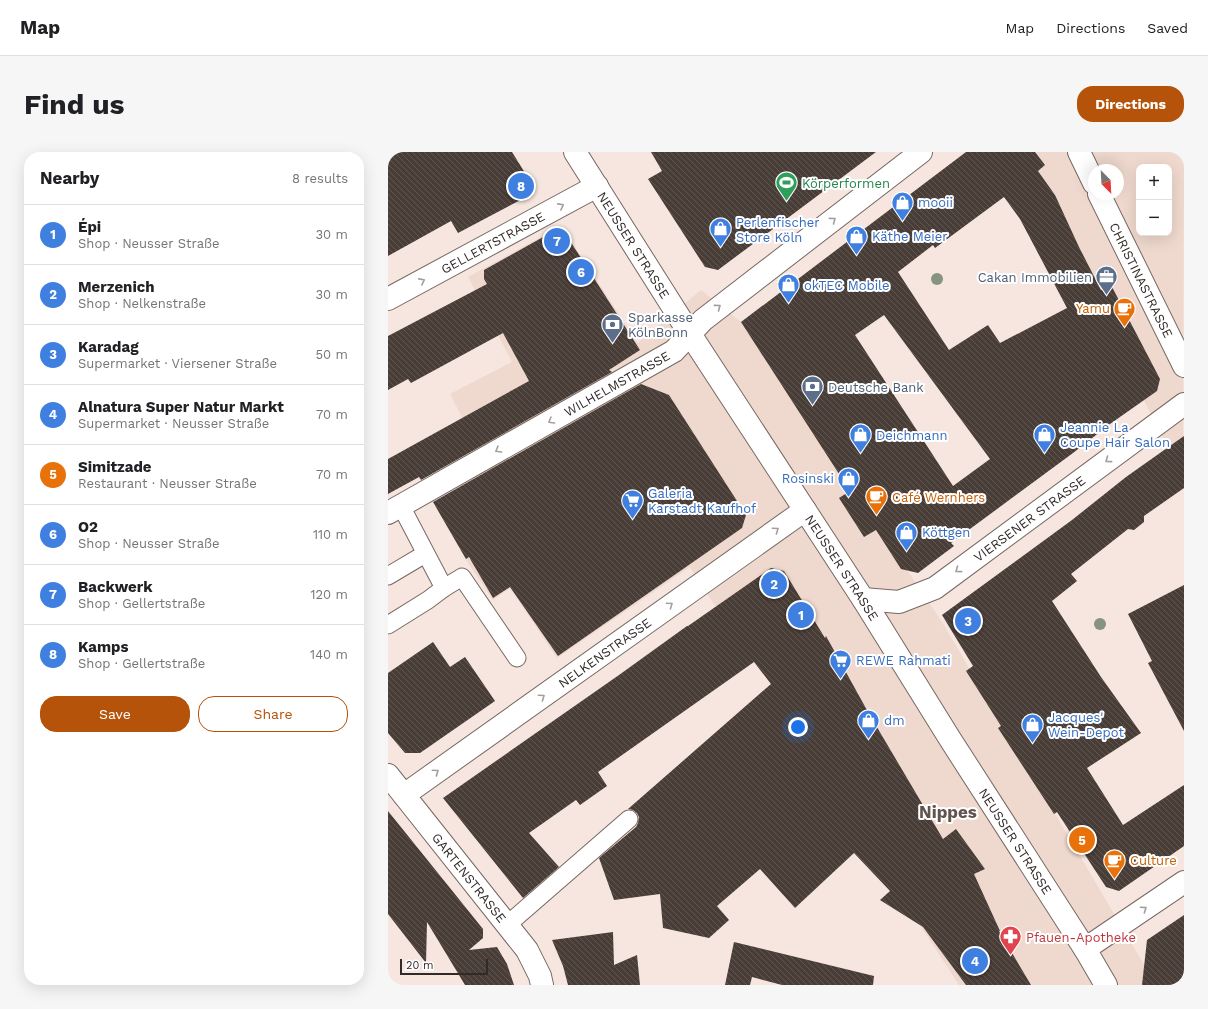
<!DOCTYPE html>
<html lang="en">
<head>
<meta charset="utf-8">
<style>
	:root { --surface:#fff; --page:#f6f6f6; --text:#202124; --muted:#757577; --line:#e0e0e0; --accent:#b45309 }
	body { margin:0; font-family:"Work Sans",sans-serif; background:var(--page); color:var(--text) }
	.controls { position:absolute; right:12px; top:12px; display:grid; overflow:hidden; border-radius:8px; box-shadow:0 4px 16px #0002 }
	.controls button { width:36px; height:36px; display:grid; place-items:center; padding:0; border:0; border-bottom:1px solid var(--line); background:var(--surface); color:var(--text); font:20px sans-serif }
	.compass { position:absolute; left:700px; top:12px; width:36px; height:36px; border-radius:50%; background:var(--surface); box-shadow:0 4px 16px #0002; rotate:156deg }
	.scale { position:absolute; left:12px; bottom:10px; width:88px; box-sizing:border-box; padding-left:4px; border:2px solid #302a28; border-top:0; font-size:11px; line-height:14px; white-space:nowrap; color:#302a28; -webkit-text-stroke:3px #fff; paint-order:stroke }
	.you { position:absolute; left:410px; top:575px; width:14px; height:14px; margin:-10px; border:3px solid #fff; border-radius:50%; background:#1a73e8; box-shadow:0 0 0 6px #1a73e833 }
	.badge { display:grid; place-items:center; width:26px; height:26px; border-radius:50%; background:var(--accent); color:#fff; font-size:13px; font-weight:700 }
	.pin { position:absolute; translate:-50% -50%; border:2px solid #fff; box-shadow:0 1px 4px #0006 }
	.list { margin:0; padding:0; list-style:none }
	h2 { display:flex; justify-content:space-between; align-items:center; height:52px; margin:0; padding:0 16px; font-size:17px }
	h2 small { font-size:13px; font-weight:400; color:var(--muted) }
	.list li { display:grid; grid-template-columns:26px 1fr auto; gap:12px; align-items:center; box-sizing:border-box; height:60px; padding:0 16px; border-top:1px solid var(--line) }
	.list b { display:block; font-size:15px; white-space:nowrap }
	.list p { margin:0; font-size:13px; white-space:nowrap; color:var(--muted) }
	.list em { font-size:13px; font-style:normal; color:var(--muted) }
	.actions { display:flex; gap:8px; padding:12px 16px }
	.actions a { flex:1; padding:9px 0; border:1px solid var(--accent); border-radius:16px; text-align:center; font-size:14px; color:var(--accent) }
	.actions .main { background:var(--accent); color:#fff }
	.map { position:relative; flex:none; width:796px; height:833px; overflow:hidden; border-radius:16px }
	header { display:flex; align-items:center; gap:24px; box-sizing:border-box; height:56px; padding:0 20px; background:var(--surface); border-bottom:1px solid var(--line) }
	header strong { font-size:19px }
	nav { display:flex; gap:22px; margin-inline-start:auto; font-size:14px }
	.intro { display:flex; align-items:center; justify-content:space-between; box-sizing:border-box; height:96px; padding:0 24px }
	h1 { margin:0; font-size:28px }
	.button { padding:10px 18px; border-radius:16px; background:var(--accent); color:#fff; font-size:14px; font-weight:700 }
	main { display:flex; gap:24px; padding:0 24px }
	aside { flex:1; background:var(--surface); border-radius:16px; box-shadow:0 4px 16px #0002 }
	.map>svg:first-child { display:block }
</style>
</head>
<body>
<header>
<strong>Map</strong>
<nav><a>Map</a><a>Directions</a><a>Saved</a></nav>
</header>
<div class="intro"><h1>Find us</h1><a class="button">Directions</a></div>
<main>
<aside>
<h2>Nearby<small>8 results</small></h2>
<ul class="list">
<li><span class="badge" style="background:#3f7fe0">1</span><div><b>Épi</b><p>Shop · Neusser Straße</p></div><em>30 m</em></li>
<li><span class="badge" style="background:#3f7fe0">2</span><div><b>Merzenich</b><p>Shop · Nelkenstraße</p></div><em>30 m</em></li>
<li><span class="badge" style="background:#3f7fe0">3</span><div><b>Karadag</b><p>Supermarket · Viersener Straße</p></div><em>50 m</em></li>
<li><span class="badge" style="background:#3f7fe0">4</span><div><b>Alnatura Super Natur Markt</b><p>Supermarket · Neusser Straße</p></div><em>70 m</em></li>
<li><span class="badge" style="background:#e8710a">5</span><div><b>Simitzade</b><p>Restaurant · Neusser Straße</p></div><em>70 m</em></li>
<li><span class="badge" style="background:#3f7fe0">6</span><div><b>O2</b><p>Shop · Neusser Straße</p></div><em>110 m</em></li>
<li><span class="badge" style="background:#3f7fe0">7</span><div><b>Backwerk</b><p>Shop · Gellertstraße</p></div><em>120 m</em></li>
<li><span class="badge" style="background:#3f7fe0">8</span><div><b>Kamps</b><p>Shop · Gellertstraße</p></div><em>140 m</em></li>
</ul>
<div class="actions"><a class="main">Save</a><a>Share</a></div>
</aside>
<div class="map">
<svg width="796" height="833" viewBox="0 0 796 833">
	<defs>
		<pattern id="building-back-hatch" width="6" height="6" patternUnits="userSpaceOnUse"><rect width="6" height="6" fill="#493d37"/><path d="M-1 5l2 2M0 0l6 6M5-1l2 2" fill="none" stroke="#615752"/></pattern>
	</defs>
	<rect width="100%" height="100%" fill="#f6e6df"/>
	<!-- built -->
	<g fill="#efd8cd" fill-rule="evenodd">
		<path d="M625,0H796L795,327L686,107ZM751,15H781V81H751ZM706,18H730V42H706Z"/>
		<polygon points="173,74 250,191 313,138 353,170 554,470 768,833 571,833 382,542 388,537 324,449 302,415 169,506 122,436 105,448 78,408 49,357 104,323 62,242 124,210 80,125"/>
	</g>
	<!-- building -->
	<g fill="url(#building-back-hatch)" fill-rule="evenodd">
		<polygon points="0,0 124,0 142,29 140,44 70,81 63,69 0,104"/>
		<polygon points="263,0 488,0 330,118 317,115 260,27 274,19"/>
		<path d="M578,0H647L657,13L650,19L667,43L691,95L713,138L723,133L772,227L769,239L722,272L685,301L563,391L566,394L530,421L513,417L488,378L476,385L451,346L462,339L353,170ZM616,45L632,67L679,156L612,191L600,173L561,198L510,120L545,93L547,96ZM496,163L602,307L565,334L467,183Z"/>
		<polygon points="166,79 177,81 252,198 221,218 224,220 33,328 31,325 0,342 0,307 141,229 115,181 23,231 20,227 0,238 0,184 99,132 96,127 96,118"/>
		<polygon points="253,232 281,243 358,363 354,376 170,504 122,435 105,446 81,405 78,407 45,350"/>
		<polygon points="796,284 796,336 756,364 756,370 746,378 740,377 683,422 689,429 664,449 713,525 753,581 699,616 735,673 796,633 796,694 731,739 718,735 669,660 666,662 610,576 613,574 578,519 585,514 554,463 684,368 738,325"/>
		<polygon points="383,416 396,419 437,486 438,484 480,560 555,687 568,677 597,717 586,722 612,779 611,779 643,833 578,833 535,775 492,748 502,739 466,701 407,756 372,717 329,754 341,768 321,786 275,776 272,742 226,748 211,706 248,675 250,671 251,665 249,661 245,658 240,657 383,532 366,510 210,620 219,634 192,653 188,648 141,681 171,715 135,746 55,646 231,523 299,474 300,474"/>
		<polygon points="796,433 796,579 760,511 764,509 740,462"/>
		<polygon points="45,490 62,515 77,505 107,549 32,601 17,601 0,581 0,521"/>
		<polygon points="0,659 95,777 95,786 81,798 109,795 119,812 126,833 77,833 39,770 38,811 0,762"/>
		<polygon points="796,763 796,833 754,833 759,788"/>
		<polygon points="225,780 226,813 249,803 252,833 180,833 175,814 164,788"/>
		<polygon points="346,790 486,824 485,833 394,833 364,825 362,833 337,833"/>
	</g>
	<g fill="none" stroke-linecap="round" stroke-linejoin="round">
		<defs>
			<g id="lane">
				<polyline points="13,354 56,436 74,425 129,506"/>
				<polyline points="0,424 37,402"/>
				<polyline points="0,473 40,448 56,436"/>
				<polyline points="119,773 241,667"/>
			</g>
			<g id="street">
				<polyline points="691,0 706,31"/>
				<path id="s1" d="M711,42L796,214"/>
				<path id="s2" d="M0,147L209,34"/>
				<path id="s3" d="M0,361L286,199L315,168L533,0"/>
				<path id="s4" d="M475,447L511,450L547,436L796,252"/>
				<path id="s5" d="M0,623L139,798L152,824L154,833"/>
				<path id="s6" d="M16,643L417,358"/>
				<polyline points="697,797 796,730"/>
			</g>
			<g id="secondary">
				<path id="s7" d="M187,0L302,182L475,447L562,587L697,797L718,833"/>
			</g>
		</defs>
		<!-- lane casing -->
		<use href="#lane" stroke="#766862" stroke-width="19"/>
		<!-- street casing -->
		<use href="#street" stroke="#766862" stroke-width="24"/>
		<!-- secondary casing -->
		<use href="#secondary" stroke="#766862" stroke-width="24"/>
		<!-- lane -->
		<use href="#lane" stroke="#fff" stroke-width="17"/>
		<!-- street -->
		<use href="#street" stroke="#fff" stroke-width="22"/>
		<!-- secondary -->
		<use href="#secondary" stroke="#fff" stroke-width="22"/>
	</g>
	<!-- trees -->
	<g fill="#85947f">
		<circle cx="549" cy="127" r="6"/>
		<circle cx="712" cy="472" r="6"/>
	</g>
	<!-- one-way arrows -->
	<defs><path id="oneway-chevron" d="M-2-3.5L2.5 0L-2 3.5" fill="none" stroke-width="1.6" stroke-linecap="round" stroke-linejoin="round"/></defs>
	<g stroke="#a29f9e">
		<use href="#oneway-chevron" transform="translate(173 54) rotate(-28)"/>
		<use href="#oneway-chevron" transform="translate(445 68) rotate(-37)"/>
		<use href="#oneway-chevron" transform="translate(34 129) rotate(-28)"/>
		<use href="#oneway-chevron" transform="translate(330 155) rotate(-37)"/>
		<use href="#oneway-chevron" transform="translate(163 269) rotate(150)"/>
		<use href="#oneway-chevron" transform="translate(110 298) rotate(150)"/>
		<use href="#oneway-chevron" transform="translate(720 308) rotate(144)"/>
		<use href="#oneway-chevron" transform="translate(388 378) rotate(-35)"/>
		<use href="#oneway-chevron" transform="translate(570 418) rotate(144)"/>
		<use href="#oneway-chevron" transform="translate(282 453) rotate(-35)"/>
		<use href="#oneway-chevron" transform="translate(154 545) rotate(-35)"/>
		<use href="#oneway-chevron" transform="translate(48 620) rotate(-35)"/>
		<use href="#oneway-chevron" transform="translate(756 757) rotate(-34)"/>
	</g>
	<!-- icons -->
	<defs>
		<symbol id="stadium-pin" viewBox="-11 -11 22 30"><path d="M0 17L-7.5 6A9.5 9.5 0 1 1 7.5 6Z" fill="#2e9e5b" stroke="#fff"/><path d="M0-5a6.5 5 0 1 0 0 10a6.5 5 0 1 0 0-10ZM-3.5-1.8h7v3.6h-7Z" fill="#fff"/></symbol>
		<symbol id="shop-pin" viewBox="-11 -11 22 30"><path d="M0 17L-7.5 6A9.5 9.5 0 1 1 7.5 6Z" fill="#3f7fe0" stroke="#fff"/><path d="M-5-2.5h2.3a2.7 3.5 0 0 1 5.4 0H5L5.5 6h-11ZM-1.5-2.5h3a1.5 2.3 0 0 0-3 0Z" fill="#fff"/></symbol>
		<symbol id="office-pin" viewBox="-11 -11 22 30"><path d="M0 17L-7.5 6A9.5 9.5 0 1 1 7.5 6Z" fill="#5c6f8a" stroke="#fff"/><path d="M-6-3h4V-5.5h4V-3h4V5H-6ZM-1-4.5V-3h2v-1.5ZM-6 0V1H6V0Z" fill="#fff"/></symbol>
		<symbol id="cafe-pin" viewBox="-11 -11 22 30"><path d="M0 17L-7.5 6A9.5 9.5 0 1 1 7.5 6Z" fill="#e8710a" stroke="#fff"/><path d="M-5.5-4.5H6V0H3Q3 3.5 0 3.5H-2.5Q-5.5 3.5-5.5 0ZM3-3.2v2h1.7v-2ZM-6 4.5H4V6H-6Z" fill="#fff"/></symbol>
		<symbol id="bank-pin" viewBox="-11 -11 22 30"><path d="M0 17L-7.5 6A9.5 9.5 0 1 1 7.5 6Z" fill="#5c6f8a" stroke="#fff"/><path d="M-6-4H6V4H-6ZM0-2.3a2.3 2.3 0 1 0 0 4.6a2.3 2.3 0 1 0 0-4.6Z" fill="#fff"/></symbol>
		<symbol id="supermarket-pin" viewBox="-11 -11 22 30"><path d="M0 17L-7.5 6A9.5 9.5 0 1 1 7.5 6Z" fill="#3f7fe0" stroke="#fff"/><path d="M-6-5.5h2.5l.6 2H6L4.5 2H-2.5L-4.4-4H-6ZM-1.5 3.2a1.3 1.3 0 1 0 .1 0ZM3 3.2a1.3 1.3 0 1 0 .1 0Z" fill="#fff"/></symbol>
		<symbol id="pharmacy-pin" viewBox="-11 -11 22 30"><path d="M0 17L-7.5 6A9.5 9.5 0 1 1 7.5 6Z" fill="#e0444e" stroke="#fff"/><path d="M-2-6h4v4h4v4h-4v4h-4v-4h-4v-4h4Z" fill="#fff"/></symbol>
	</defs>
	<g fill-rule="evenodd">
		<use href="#stadium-pin" x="386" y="18" width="25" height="34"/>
		<use href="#shop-pin" x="502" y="38" width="25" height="34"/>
		<use href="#shop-pin" x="320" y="64" width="25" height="34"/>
		<use href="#shop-pin" x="456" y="72" width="25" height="34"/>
		<use href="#office-pin" x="706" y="112" width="25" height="34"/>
		<use href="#shop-pin" x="388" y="120" width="25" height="34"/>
		<use href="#cafe-pin" x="724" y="144" width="25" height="34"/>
		<use href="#bank-pin" x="212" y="160" width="25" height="34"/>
		<use href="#bank-pin" x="412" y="222" width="25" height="34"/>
		<use href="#shop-pin" x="644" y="270" width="25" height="34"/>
		<use href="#shop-pin" x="460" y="270" width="25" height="34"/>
		<use href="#shop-pin" x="448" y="314" width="25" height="34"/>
		<use href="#cafe-pin" x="476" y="332" width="25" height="34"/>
		<use href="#supermarket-pin" x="232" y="336" width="25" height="34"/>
		<use href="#shop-pin" x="506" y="368" width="25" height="34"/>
		<use href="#supermarket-pin" x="440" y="496" width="25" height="34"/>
		<use href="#shop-pin" x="468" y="556" width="25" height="34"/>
		<use href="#shop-pin" x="632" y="560" width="25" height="34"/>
		<use href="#cafe-pin" x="714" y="696" width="25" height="34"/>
		<use href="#pharmacy-pin" x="610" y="772" width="25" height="34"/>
	</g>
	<g text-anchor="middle" stroke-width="4" stroke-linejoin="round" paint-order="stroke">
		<!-- leisure labels -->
		<g font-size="13" fill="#27864d" stroke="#fff" text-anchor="start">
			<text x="414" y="36">Körperformen</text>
		</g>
		<!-- shop labels -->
		<g font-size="13" fill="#366cbe" stroke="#fff" text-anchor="start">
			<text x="530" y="55">mooii</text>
			<text x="348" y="75">Perlenfischer<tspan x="348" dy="15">Store Köln</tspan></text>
			<text x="484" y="89">Käthe Meier</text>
			<text x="416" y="138">okTEC Mobile</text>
			<text x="672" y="280">Jeannie La<tspan x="672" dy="15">Coupe Hair Salon</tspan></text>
			<text x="488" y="288">Deichmann</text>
			<text x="446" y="331" text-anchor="end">Rosinski</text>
			<text x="260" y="346">Galeria<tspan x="260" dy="15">Karstadt Kaufhof</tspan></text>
			<text x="534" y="385">Köttgen</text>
			<text x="468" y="513">REWE Rahmati</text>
			<text x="660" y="570">Jacques'<tspan x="660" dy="15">Wein-Depot</tspan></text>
			<text x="496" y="573">dm</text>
		</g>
		<!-- street labels -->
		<g font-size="13" fill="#302a28" stroke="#fff">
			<text dy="5" stroke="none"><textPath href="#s2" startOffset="119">GELLERTSTRASSE</textPath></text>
			<text dy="5" stroke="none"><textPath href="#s7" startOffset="110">NEUSSER STRASSE</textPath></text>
			<text dy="5" stroke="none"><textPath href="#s1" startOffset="96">CHRISTINASTRASSE</textPath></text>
			<text dy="5" stroke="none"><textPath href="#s3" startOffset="263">WILHELMSTRASSE</textPath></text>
			<text dy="5" stroke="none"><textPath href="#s4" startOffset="192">VIERSENER STRASSE</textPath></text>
			<text dy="5" stroke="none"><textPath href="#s7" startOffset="494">NEUSSER STRASSE</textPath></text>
			<text dy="5" stroke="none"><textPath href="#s6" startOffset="246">NELKENSTRASSE</textPath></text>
			<text dy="5" stroke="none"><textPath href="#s7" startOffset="818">NEUSSER STRASSE</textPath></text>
			<text dy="5" stroke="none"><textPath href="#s5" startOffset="131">GARTENSTRASSE</textPath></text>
		</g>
		<!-- service labels -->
		<g font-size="13" fill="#4e5e75" stroke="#fff" text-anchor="start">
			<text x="704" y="130" text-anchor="end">Cakan Immobilien</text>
			<text x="240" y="170">Sparkasse<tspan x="240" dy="15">KölnBonn</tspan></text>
			<text x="440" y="240">Deutsche Bank</text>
		</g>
		<!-- food labels -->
		<g font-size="13" fill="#c56008" stroke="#fff" text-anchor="start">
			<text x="722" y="161" text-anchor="end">Yamu</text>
			<text x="504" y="350">Café Wernhers</text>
			<text x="742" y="713">Culture</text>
		</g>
		<!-- health labels -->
		<g font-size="13" fill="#be3a42" stroke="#fff" text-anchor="start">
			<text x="638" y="790">Pfauen-Apotheke</text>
		</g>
		<!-- district labels -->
		<g font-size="17" font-weight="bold" fill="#61544e" stroke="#fff">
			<text x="560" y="666">Nippes</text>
		</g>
	</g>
</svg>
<div class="controls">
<button>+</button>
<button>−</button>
</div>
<svg class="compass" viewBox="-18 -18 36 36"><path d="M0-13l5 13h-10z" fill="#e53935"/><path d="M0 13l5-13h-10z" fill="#757577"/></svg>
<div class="scale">20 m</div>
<div class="you"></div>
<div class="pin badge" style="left:413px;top:463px;background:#3f7fe0">1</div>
<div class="pin badge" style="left:386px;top:432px;background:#3f7fe0">2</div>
<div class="pin badge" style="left:580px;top:469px;background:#3f7fe0">3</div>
<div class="pin badge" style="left:587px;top:809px;background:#3f7fe0">4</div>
<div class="pin badge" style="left:694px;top:688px;background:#e8710a">5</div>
<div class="pin badge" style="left:193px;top:120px;background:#3f7fe0">6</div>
<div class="pin badge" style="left:169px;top:89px;background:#3f7fe0">7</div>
<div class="pin badge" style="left:133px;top:34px;background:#3f7fe0">8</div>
</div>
</main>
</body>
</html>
